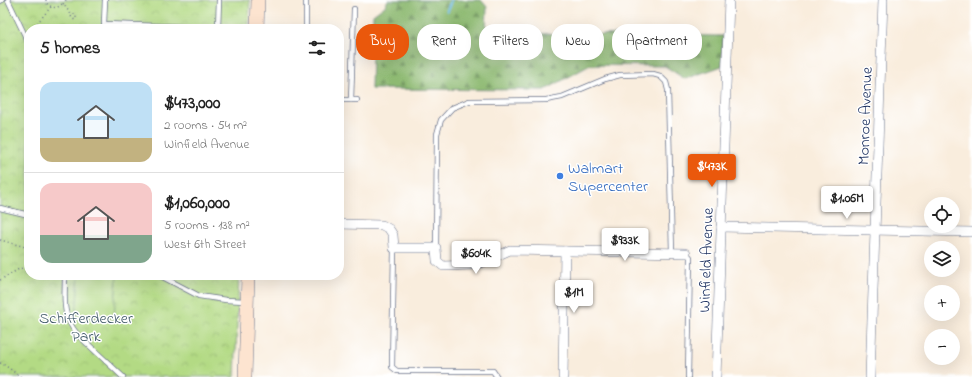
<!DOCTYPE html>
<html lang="en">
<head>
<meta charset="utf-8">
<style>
  :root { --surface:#fff; --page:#f6f6f6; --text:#222; --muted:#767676; --line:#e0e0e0; --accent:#ea580c }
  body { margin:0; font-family:"Indie Flower",sans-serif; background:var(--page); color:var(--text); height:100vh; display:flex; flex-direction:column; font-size:15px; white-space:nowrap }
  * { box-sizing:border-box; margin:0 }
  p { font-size:13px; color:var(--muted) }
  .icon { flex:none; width:22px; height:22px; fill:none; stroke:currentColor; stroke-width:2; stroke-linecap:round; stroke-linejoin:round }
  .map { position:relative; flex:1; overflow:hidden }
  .drawer { position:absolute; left:24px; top:24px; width:320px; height:256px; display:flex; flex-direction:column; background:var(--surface); border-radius:16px; box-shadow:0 4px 16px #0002 }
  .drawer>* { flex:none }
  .hud { position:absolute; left:356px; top:24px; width:380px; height:36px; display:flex; gap:8px }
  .fabs { position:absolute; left:924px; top:197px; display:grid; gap:8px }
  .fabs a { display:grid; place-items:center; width:36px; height:36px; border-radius:50%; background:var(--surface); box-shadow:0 4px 16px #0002; font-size:20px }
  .price { position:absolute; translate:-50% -34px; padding:0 9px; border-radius:4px; background:#fff; color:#222; font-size:13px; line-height:26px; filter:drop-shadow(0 1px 2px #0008) }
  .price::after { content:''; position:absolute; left:50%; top:24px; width:12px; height:9px; margin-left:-6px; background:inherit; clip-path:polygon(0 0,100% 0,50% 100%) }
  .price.active { background:var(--accent); color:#fff }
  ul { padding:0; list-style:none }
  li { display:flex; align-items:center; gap:12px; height:100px; padding:0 16px }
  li+li { border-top:1px solid var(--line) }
  li span { display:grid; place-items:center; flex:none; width:112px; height:80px; border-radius:12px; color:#555 }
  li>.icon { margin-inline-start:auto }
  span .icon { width:48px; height:48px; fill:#fffc; stroke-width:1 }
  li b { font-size:17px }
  h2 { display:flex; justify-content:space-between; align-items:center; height:48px; padding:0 16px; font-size:17px }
  .pill { padding:0 14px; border-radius:16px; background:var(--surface); box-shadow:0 4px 16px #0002; font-size:14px; line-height:36px }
  .pill.active { background:var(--accent); color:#fff }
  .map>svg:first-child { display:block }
</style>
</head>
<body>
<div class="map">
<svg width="972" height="377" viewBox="0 0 972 377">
  <defs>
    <pattern id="forest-firs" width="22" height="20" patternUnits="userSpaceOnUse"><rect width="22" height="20" fill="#8eba72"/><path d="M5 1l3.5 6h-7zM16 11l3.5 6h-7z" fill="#739861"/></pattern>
    <pattern id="park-crowns" width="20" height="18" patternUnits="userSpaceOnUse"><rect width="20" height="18" fill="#b3da84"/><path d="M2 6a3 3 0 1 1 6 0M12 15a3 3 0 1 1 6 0" fill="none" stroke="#99bb74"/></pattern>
  </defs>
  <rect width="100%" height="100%" fill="#fff"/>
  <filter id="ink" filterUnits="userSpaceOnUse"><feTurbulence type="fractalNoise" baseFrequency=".025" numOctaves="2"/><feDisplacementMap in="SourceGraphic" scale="8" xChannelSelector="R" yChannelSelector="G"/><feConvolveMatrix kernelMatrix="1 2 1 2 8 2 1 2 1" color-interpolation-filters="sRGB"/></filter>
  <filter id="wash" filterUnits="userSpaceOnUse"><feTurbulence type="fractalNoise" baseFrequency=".012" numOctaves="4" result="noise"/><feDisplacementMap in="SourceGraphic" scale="16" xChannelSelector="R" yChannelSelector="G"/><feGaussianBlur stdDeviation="0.9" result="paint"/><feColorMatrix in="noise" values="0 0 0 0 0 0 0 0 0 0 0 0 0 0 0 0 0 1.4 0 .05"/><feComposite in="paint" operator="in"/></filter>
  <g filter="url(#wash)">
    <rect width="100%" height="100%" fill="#f9eddd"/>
    <polygon fill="url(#forest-firs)" stroke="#547468" points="388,0 481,0 487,7 486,33 723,36 722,66 685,79 665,66 590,65 545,90 371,89 373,15 385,6"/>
    <polygon fill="url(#park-crowns)" stroke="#678471" points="0,0 250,0 249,29 29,29 29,275 239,275 235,377 0,377"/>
    <polygon fill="#b3da84" stroke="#678471" points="79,275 117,275 114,318 76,316"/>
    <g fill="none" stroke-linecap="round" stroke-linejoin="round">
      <polyline stroke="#6dbce7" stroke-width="2.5" points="447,11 451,0"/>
    </g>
  </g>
  <g filter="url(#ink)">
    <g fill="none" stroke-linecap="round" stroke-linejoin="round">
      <defs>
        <g id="service">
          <polyline points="8,0 29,44"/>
          <polyline points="105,0 104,24 218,28 219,0"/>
          <polyline points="0,1 2,0"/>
          <polyline points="306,29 306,0"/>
          <polyline points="339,100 357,100"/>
          <polyline points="351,100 354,9"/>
          <polyline points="0,208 29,215"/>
          <polyline points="394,248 392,367 397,371 493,371 497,377"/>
          <polyline points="436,248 437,134 441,120 452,108 469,101 546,100 562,97 605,79 620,75 653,74 660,76 666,82 668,90 672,253"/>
          <polyline points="686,253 690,257 688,377"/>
          <path d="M65,275C65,298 61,314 77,334L123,377"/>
          <polyline points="159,275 199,296 226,300 245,301"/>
        </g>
        <g id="minor">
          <polyline points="339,224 382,225 389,229 393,235 394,248 436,248 437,261 443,266 473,265 481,263 510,250 686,253"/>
          <polyline points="721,227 972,232"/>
          <polyline points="563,377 565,251"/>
          <polyline points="716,377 729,0"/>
          <polyline points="870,377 883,0"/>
        </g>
        <g id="secondary">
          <polyline points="257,29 258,0"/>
          <polyline points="245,377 248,275"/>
        </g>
      </defs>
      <use href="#service" stroke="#69728a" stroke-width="6"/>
      <use href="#minor" stroke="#69728a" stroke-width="10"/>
      <use href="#secondary" stroke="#69728a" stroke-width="14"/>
      <g stroke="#69728a" stroke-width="1.5" stroke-dasharray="1 3" stroke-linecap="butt">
        <path d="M46,0V3C51,7 56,10 62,4"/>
        <polyline points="66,0 63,4 70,13 70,15 73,19 75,20 76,18 76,16 73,13 70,13"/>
        <polyline points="32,29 51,7"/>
        <polyline points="0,240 29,248"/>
        <polyline points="0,280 19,269 29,266"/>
        <path d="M0,363C8,366 14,373 21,377"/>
      </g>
      <use href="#service" stroke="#fff" stroke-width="4.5"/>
      <use href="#minor" stroke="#fff" stroke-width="9"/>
      <use href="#secondary" stroke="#fde4d0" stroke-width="13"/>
    </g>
  </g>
  <circle fill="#3f7fe0" stroke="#fff" stroke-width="1.5" cx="560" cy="176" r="4"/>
  <g text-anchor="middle" stroke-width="3" stroke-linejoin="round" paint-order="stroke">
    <g font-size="16" fill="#1b2f5e" stroke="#fff">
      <text transform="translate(864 116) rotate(-88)" y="6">Monroe Avenue</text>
      <text transform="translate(705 260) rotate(-88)" y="6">Winfield Avenue</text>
    </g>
    <g font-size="16" fill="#366cbe" stroke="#fff" text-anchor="start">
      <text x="568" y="173">Walmart<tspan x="568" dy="18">Supercenter</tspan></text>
    </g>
    <g font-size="16" fill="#415a68" stroke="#fff">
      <text x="86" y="323">Schifferdecker<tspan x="86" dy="18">Park</tspan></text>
    </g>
  </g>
</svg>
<div class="fabs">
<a><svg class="icon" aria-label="locate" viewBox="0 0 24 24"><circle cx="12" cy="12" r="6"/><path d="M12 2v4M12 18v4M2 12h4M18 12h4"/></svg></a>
<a><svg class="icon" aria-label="layers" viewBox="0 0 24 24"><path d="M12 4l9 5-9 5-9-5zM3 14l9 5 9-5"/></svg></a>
<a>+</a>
<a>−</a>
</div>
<b class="price active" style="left:712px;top:188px">$473K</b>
<b class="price" style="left:847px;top:220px">$1.06M</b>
<b class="price" style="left:625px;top:262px">$933K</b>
<b class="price" style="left:476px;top:275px">$604K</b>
<b class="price" style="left:574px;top:314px">$1M</b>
<div class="hud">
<a class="pill active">Buy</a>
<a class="pill">Rent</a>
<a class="pill">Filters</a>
<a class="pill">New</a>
<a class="pill">Apartment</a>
</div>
<section class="drawer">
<h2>5 homes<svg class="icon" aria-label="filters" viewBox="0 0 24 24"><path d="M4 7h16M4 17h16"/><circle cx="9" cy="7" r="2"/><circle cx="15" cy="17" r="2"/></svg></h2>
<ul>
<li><span style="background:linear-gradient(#bfe0f5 70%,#c2b280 0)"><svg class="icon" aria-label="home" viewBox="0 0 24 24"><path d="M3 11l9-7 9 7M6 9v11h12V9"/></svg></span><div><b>$473,000</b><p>2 rooms · 54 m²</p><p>Winfield Avenue</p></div></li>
<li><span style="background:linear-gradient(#f6c9c9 65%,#7fa58c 0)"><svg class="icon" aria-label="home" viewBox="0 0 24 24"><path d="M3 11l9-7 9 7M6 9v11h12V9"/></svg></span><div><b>$1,060,000</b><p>5 rooms · 138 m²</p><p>West 6th Street</p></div></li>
</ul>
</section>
</div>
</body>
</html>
